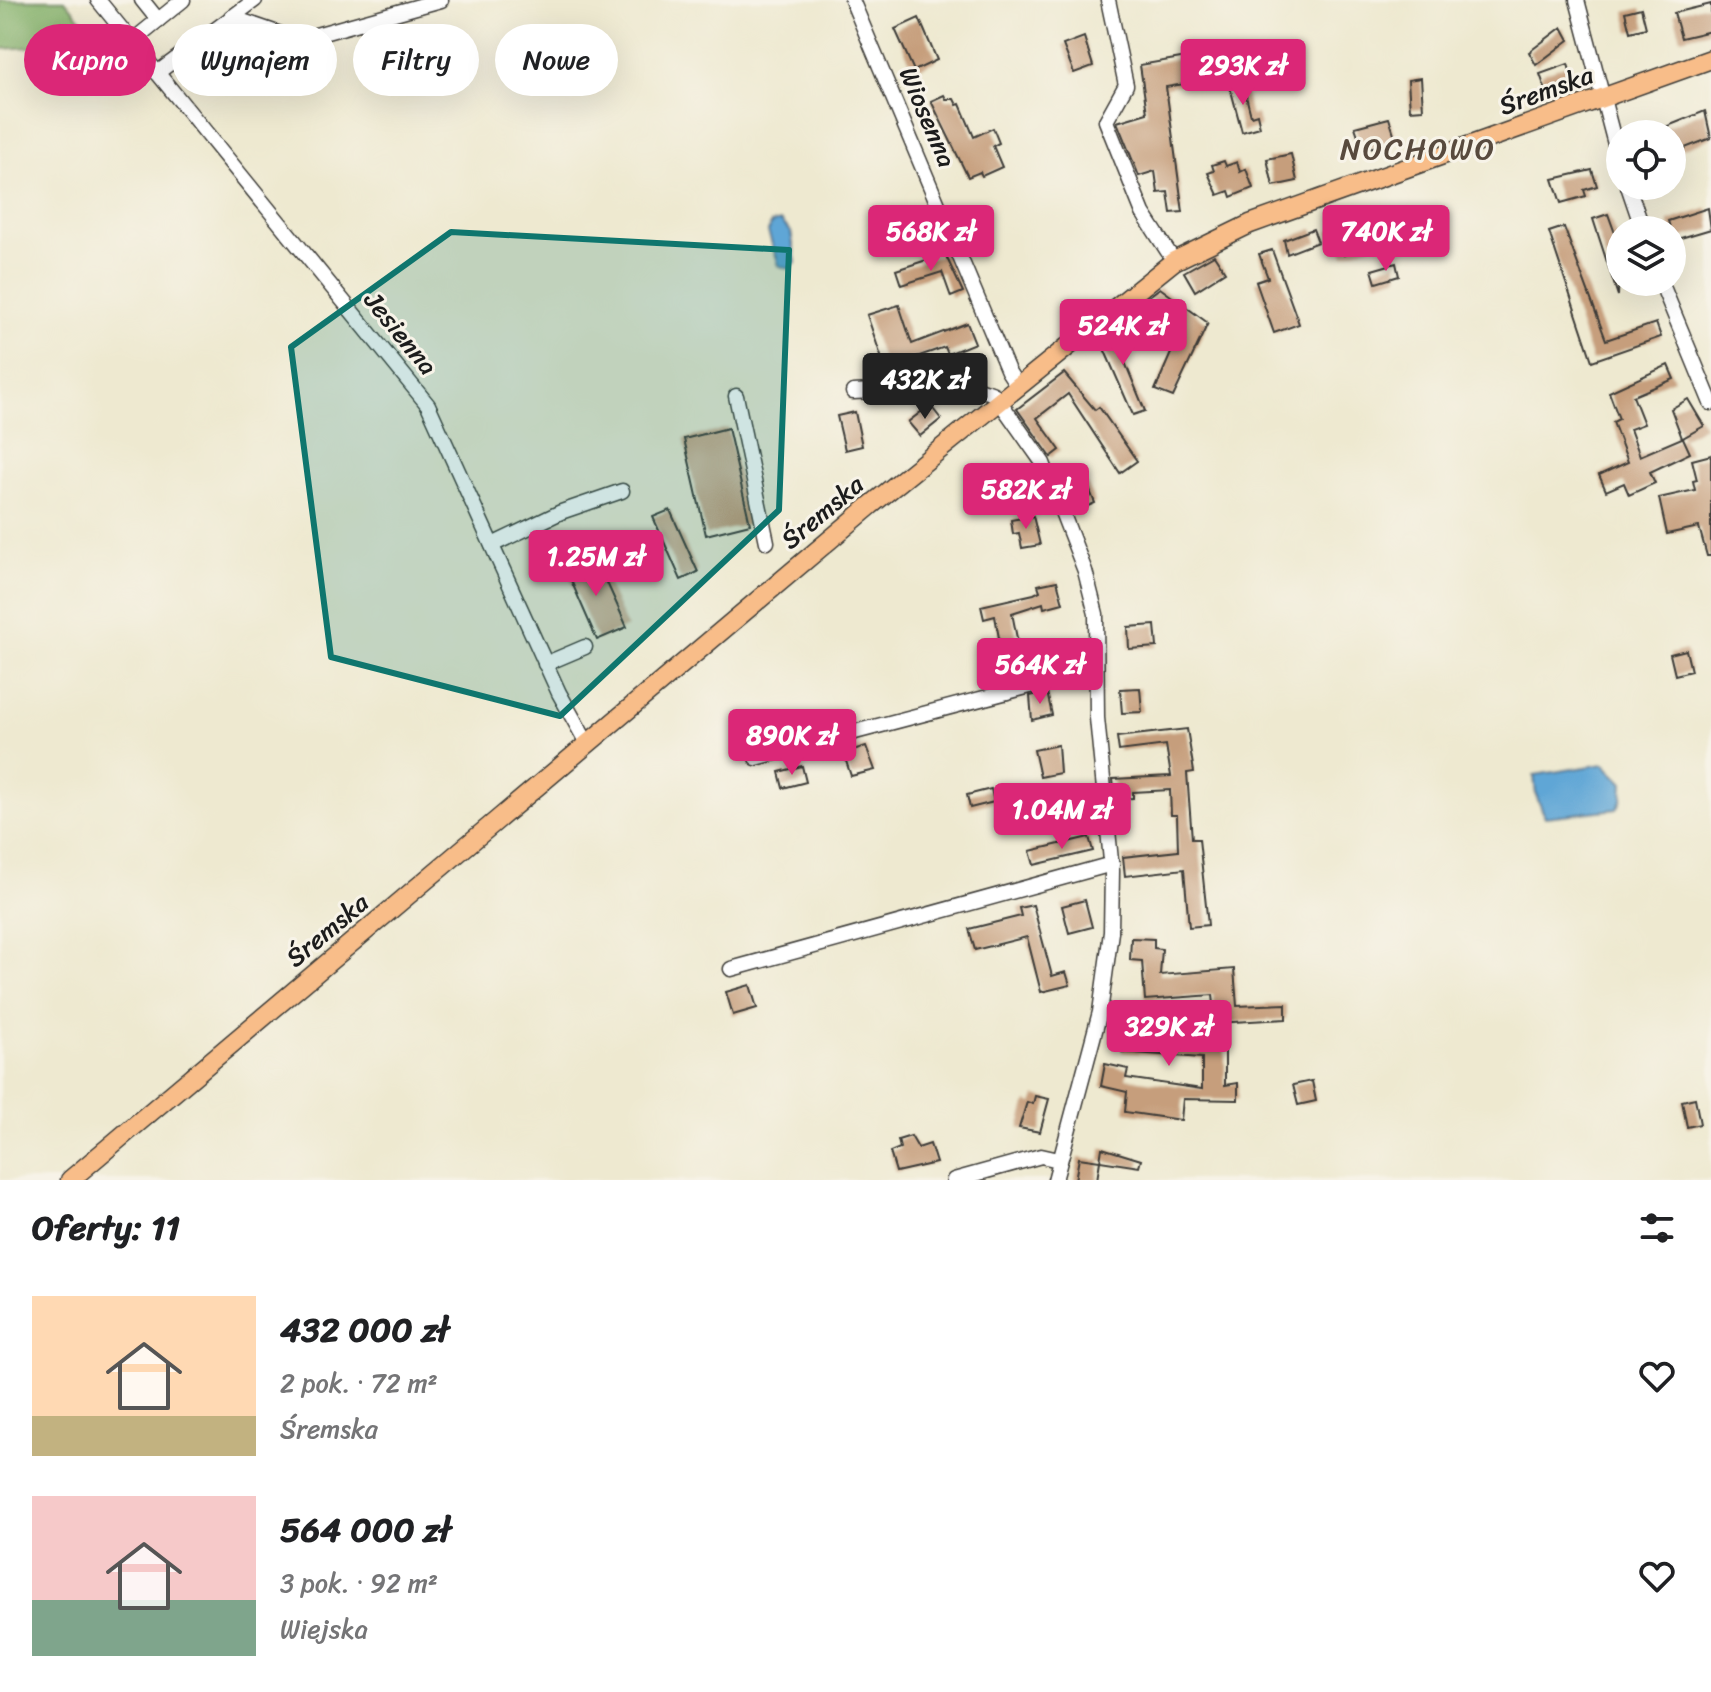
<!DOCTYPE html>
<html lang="pl">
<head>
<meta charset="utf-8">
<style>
  :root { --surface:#fff; --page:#f6f6f6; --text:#202124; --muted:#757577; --accent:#db2777 }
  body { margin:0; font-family:Sriracha,sans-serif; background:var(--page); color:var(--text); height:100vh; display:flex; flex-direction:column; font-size:30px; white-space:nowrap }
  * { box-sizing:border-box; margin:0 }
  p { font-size:26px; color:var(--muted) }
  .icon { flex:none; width:44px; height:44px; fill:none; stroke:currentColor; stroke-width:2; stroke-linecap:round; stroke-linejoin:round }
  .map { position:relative; height:1180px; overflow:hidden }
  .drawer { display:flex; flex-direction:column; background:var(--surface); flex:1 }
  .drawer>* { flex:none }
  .top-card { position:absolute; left:24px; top:24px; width:800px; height:72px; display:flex; gap:16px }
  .tools { position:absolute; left:1606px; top:120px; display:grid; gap:16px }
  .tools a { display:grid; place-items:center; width:80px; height:80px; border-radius:50%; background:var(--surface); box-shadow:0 8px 32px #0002; font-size:40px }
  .price { position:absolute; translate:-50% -68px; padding:0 18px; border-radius:8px; background:var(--accent); color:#fff; font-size:26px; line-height:52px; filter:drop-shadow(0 2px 4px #0008) }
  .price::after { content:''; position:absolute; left:50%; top:48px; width:24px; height:18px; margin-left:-12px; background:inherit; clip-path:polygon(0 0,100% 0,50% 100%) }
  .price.current { background:#222; color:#fff }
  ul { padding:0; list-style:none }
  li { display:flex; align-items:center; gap:24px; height:200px; padding:0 32px }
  li span { display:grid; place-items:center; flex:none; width:224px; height:160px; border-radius:0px; color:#555 }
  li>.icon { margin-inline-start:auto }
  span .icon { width:96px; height:96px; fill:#fffc; stroke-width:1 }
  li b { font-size:34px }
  h2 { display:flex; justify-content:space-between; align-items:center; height:96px; padding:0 32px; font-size:34px }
  .tag { padding:0 28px; border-radius:36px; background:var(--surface); box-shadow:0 8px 32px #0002; font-size:28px; line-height:72px }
  .tag.current { background:var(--accent); color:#fff }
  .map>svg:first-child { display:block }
</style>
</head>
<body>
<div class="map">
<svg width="1711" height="1180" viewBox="0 0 1711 1180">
  <rect width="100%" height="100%" fill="#f7f3e8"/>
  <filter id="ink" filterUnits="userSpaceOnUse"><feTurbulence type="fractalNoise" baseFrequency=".0125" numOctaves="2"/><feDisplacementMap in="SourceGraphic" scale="16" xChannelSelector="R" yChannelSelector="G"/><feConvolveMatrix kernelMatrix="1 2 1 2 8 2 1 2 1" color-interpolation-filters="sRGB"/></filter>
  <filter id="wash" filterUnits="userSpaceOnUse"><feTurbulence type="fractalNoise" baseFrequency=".006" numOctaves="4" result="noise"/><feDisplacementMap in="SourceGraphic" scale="32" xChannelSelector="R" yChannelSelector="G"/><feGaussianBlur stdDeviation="1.8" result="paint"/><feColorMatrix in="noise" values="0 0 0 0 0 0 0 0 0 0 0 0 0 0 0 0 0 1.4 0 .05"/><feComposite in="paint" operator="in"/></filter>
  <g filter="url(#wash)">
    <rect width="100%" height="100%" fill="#eee9d0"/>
    <polygon fill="#83b069" stroke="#506642" stroke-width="2" points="0,0 65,0 101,43 0,49"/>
    <g fill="#5fa6d6" stroke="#3e6179" stroke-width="2">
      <polygon points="781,221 791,232 796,263 790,269 779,266 768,232 771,223"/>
      <polygon points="1604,764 1623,783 1622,799 1617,809 1545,817 1536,795 1534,775"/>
    </g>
    <g id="blocks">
      <g fill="#c69e7c">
        <polygon points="1711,4 1711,31 1681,38 1674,13"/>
        <polygon points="1641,8 1646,28 1630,32 1625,12"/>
        <polygon points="919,18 937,60 914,71 895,29"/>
        <polygon points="1562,27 1569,40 1536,65 1529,52"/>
        <polygon points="1084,37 1093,66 1074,73 1063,45"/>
        <polygon points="1216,52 1220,78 1166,87 1183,212 1171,213 1168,192 1158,193 1155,171 1139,176 1117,122 1147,113 1140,65"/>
        <polygon points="1568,64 1573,81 1546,91 1540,74"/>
        <polygon points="1421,78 1423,109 1410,110 1408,80"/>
        <polygon points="1242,80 1251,116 1257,114 1260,127 1242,132 1229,83"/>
        <polygon points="944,95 946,99 954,99 957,105 960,104 974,137 993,128 999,143 993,146 1002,167 982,176 980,172 968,177 931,101"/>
        <polygon points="1705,111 1711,138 1672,153 1672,134 1648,134"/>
        <polygon points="1389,118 1396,140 1363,150 1355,127"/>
        <polygon points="1291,154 1297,181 1273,186 1267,159"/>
        <polygon points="1224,161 1226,166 1237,162 1240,172 1246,169 1253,188 1231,197 1229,191 1218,195 1208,173 1214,171 1212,165"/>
        <polygon points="1592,170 1597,186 1584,190 1586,196 1561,203 1553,179"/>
        <polygon points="1708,208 1711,229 1674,240 1668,221"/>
        <polygon points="1608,214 1620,247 1618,296 1593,219"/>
        <polygon points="1387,215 1394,238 1344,255 1342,250 1334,252 1328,231"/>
        <polygon points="1564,227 1606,340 1656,323 1661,337 1592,361 1549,232"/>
        <polygon points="1313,229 1318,242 1287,254 1284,240"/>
        <polygon points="1272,250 1299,324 1274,333 1256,282 1268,278 1259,254"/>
        <polygon points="945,254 963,292 951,297 942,272 901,285 896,270"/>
        <polygon points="1214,255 1225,272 1195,291 1184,272"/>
        <polygon points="1396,263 1399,276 1376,283 1372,270"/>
        <polygon points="1160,288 1208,323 1173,397 1155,390 1178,337 1145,312 1153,301 1148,297"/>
        <polygon points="899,305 912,344 967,323 975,343 948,354 945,347 885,368 867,315"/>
        <polygon points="1124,327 1137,344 1122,355 1145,411 1133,415 1102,344"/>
        <polygon points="1668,365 1674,379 1633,396 1644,424 1630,429 1640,456 1682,438 1671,409 1688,399 1704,426 1683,438 1690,453 1650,472 1655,483 1629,495 1624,483 1606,491 1599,475 1628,462 1613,422 1619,419 1609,392"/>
        <polygon points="1064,373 1095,410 1099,407 1137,461 1120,473 1068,394 1037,418 1060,450 1051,457 1017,409"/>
        <polygon points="930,405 941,419 920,436 908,422"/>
        <polygon points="855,412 862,446 845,450 837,416"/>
        <polygon points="728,428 750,524 706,535 684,439"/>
        <polygon points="1711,455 1711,556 1707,556 1699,527 1667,534 1659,498 1695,490 1693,481 1697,480 1692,460"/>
        <polygon points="1085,479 1095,503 1077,511 1067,487"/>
        <polygon points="670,510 698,572 681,580 653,517"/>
        <polygon points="1033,516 1040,545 1022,548 1019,533 1013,534 1011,520"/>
        <polygon points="595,556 627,627 597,640 566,569"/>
        <polygon points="1057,581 1063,603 1044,608 1043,603 1012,613 1022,664 1049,656 1053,670 1007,682 995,616 984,619 981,606 1034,594 1040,591 1038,585"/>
        <polygon points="1155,625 1157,647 1129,649 1128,627"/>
        <polygon points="1686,650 1691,671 1675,675 1670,654"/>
        <polygon points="1140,688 1142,712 1122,713 1120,689"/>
        <polygon points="1047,692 1052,715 1032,720 1030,696"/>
        <polygon points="1187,729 1194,772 1187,773 1192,839 1199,839 1208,925 1189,927 1184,869 1125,876 1123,857 1178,851 1177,815 1171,815 1170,790 1133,792 1133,798 1115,799 1113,779 1171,776 1166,745 1119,751 1117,737"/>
        <polygon points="1058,745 1060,773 1040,777 1034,750"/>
        <polygon points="866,746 875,770 851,776 845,758 854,756 853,750"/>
        <polygon points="802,766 806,782 783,788 779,772"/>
        <polygon points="991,789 994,802 970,808 967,795"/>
        <polygon points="1089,837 1093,851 1034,865 1030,851"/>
        <polygon points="1085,900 1092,927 1069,933 1062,906"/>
        <polygon points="1033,905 1052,976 1066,972 1070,985 1041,992 1027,937 975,950 969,929 1021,916 1019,908"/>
        <polygon points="1131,938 1154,939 1154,948 1162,949 1160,975 1234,969 1237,1006 1286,1004 1286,1019 1216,1023 1213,995 1145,1000 1142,961 1130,960"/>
        <polygon points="750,985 757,1008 733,1015 726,992"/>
        <polygon points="1114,1015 1138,1020 1137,1025 1225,1034 1225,1085 1238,1083 1238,1100 1183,1099 1181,1120 1125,1112 1127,1092 1101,1086 1105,1064 1128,1069 1126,1078 1202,1089 1202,1058 1122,1052 1124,1033 1111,1031"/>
        <polygon points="1312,1081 1316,1101 1298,1105 1293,1085"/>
        <polygon points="1035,1096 1049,1099 1040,1132 1019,1128 1027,1102 1033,1104"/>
        <polygon points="1695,1098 1700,1124 1687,1127 1682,1101"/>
        <polygon points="911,1136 918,1148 930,1144 936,1163 896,1172 890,1152 900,1148 898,1140"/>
        <polygon points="1102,1148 1141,1160 1139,1167 1100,1161"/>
        <polygon points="1079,1158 1100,1161 1097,1180 1075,1180"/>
      </g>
    </g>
  </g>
  <g filter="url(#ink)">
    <use href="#blocks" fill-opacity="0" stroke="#3c3b37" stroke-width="2"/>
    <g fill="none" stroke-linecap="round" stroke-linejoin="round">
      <defs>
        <g id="minor">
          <polyline points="98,0 428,405 559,693 588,745"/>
          <polyline points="142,0 158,20"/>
          <polyline points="852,0 1008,371 1017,385"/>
          <polyline points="1108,0 1126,85 1106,121 1143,213 1174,261"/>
          <polyline points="1577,0 1620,163"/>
          <polyline points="231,17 298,40 441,0"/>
          <polyline points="131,42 183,0"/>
          <polyline points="157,73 255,0"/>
          <polyline points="1628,186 1643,230"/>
          <polyline points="1661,282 1711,403"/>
          <path d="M853,392C887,391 968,379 995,395L1043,463L1085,571L1096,614L1097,718L1112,871L1111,932L1100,1012L1055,1180"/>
          <polyline points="736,396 767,542"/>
          <polyline points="492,545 561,512 622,491"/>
          <polyline points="545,664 585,647"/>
          <polyline points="756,758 1095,669"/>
          <polyline points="731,969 1112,864"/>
          <polyline points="954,1180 1041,1156 1059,1160"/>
        </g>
        <polyline id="major" points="70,1180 871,505 1174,261 1250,224 1711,59"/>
      </defs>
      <use href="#minor" stroke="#3c3b37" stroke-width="17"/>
      <use href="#major" stroke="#3c3b37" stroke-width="21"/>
      <use href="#minor" stroke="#fff" stroke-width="14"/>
      <use href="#major" stroke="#f8bd89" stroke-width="18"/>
    </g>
  </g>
  <path fill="#0f766e" fill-opacity="0.2" stroke="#0f766e" stroke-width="6" stroke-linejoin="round" d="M451,232L789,250L779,510L560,716L331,657L291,347Z"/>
  <g text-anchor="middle" stroke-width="6" stroke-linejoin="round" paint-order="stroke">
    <g font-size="26" fill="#1c1c1c" stroke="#f7f3e8">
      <text transform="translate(1546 90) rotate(-20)" y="9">Śremska</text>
      <text transform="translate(928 117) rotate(67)" y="9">Wiosenna</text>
      <text transform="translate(401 333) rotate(51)" y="9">Jesienna</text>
      <text transform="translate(822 512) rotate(-40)" y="9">Śremska</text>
      <text transform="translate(327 930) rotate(-40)" y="9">Śremska</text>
    </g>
    <g font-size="30" letter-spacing="2" fill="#584a3e" stroke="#f7f3e8">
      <text x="1418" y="159">NOCHOWO</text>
    </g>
  </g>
</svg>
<div class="tools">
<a><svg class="icon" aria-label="locate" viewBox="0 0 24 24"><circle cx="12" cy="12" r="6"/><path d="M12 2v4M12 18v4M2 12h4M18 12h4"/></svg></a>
<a><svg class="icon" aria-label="layers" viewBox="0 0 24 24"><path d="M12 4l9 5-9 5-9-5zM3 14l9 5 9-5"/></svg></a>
</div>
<b class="price" style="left:1243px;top:107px">293K zł</b>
<b class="price" style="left:931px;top:273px">568K zł</b>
<b class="price" style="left:1386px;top:273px">740K zł</b>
<b class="price" style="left:1123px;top:367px">524K zł</b>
<b class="price current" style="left:925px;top:421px">432K zł</b>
<b class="price" style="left:1026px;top:531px">582K zł</b>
<b class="price" style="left:596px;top:598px">1.25M zł</b>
<b class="price" style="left:1040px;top:706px">564K zł</b>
<b class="price" style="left:792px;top:777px">890K zł</b>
<b class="price" style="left:1062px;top:851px">1.04M zł</b>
<b class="price" style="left:1169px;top:1068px">329K zł</b>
<div class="top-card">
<a class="tag current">Kupno</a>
<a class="tag">Wynajem</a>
<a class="tag">Filtry</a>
<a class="tag">Nowe</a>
</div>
</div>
<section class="drawer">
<h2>Oferty: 11<svg class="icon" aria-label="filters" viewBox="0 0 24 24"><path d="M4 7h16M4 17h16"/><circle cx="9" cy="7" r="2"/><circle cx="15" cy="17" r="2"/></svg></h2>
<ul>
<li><span style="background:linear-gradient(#ffd9b3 75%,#c2b280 0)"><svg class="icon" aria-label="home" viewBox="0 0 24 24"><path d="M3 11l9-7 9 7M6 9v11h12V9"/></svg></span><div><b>432 000 zł</b><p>2 pok. · 72 m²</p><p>Śremska</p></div><svg class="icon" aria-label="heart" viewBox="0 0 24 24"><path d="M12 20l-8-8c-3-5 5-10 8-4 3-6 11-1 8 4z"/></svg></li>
<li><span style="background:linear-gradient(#f6c9c9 65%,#7fa58c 0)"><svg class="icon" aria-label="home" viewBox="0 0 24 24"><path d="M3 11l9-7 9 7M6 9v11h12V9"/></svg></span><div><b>564 000 zł</b><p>3 pok. · 92 m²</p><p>Wiejska</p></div><svg class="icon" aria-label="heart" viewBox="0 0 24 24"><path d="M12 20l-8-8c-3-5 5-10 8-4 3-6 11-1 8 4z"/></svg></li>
</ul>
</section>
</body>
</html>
